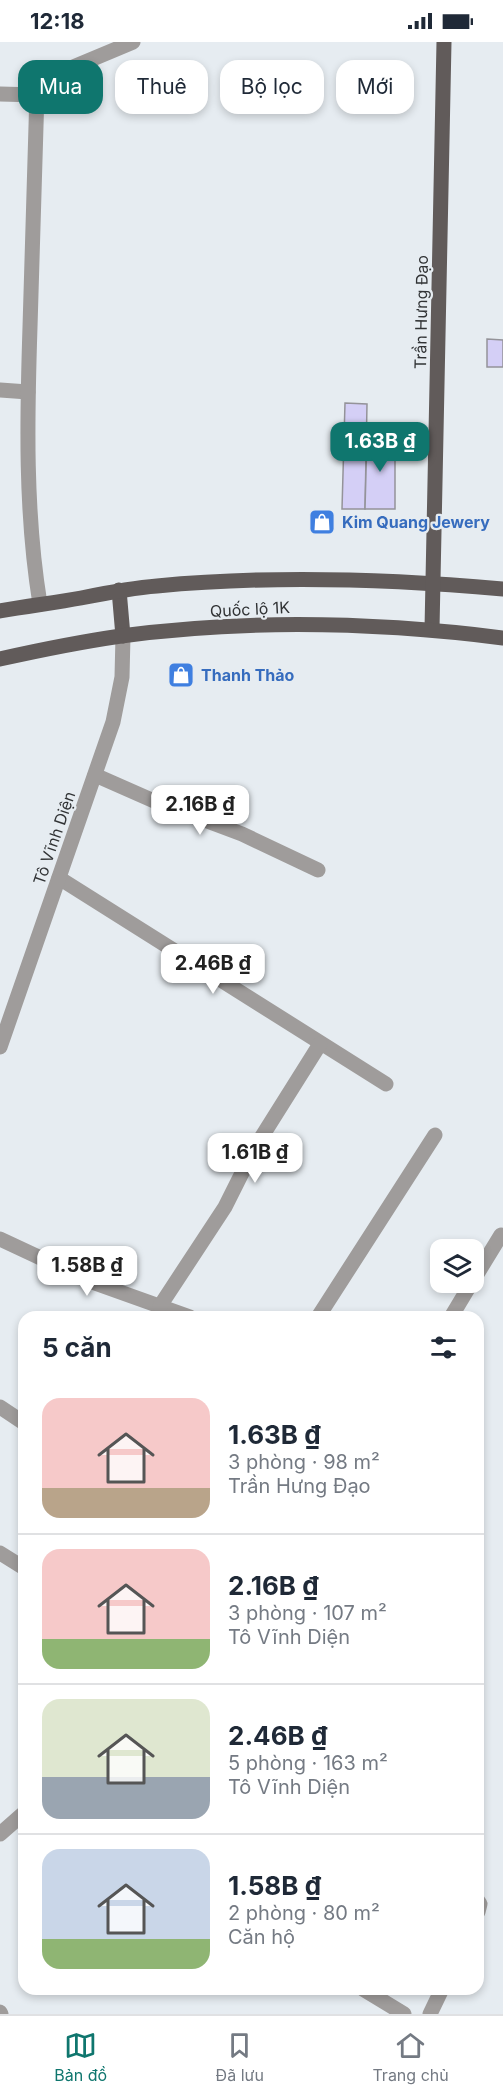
<!DOCTYPE html>
<html lang="vi">
<head>
<meta charset="utf-8">
<style>
  :root { --surface:#fff; --page:#f2f2f3; --text:#1f2937; --muted:#747a83; --line:#e0e1e3; --accent:#0f766e }
  body { margin:0; font-family:Inter,sans-serif; background:var(--page); color:var(--text); height:100vh; display:flex; flex-direction:column; font-size:22px; white-space:nowrap }
  * { box-sizing:border-box; margin:0 }
  p { font-size:20px; color:var(--muted) }
  .icon { flex:none; width:33px; height:33px; fill:none; stroke:currentColor; stroke-width:2; stroke-linecap:round; stroke-linejoin:round }
  .map { position:relative; flex:1; overflow:hidden }
  .drawer { position:absolute; left:18px; top:1269px; width:466px; height:684px; display:flex; flex-direction:column; background:var(--surface); border-radius:18px; box-shadow:0 3px 9px #0003 }
  .drawer>* { flex:none }
  .top-card { position:absolute; left:18px; top:18px; width:468px; height:54px; display:flex; gap:12px }
  .tools { position:absolute; left:430px; top:1197px; display:grid; gap:12px }
  .tools a { display:grid; place-items:center; width:54px; height:54px; border-radius:12px; background:var(--surface); box-shadow:0 3px 9px #0003; font-size:30px }
  .price { position:absolute; translate:-50% -51px; padding:0 14px; border-radius:12px; background:#fff; color:#222; font-size:20px; line-height:39px; filter:drop-shadow(0 2px 3px #0008) }
  .price::after { content:''; position:absolute; left:50%; top:36px; width:18px; height:14px; margin-left:-9px; background:inherit; clip-path:polygon(0 0,100% 0,50% 100%) }
  .price.active { background:var(--accent); color:#fff }
  ul { padding:0; list-style:none }
  li { display:flex; align-items:center; gap:18px; height:150px; padding:0 24px }
  li+li { border-top:2px solid var(--line) }
  li span { display:grid; place-items:center; flex:none; width:168px; height:120px; border-radius:18px; color:#555 }
  li>.icon { margin-inline-start:auto }
  span .icon { width:72px; height:72px; fill:#fffc; stroke-width:1 }
  li b { font-size:26px }
  h2 { display:flex; justify-content:space-between; align-items:center; height:72px; padding:0 24px; font-size:26px }
  .tag { padding:0 21px; border-radius:18px; background:var(--surface); box-shadow:0 3px 9px #0003; font-size:21px; line-height:54px }
  .tag.active { background:var(--accent); color:#fff }
  .status { display:flex; justify-content:space-between; align-items:center; height:42px; padding:0 30px; background:var(--surface); direction:ltr }
  .status svg { height:16px; fill:currentColor }
  .tab-bar { display:flex; justify-content:space-around; align-items:center; height:84px; border-top:2px solid var(--line); background:var(--surface); font-size:16px; color:var(--muted) }
  .tab-bar a { display:grid; justify-items:center; gap:3px }
  .tab-bar .active { color:var(--accent) }
  .map>svg:first-child { display:block }
</style>
</head>
<body>
<div class="status"><b>12:18</b><svg viewBox="0 0 49 12"><path d="M0 12V9h3v3zM5 12V6h3v6zM10 12V3h3v9zM15 12V0h3v12zM26 1h20v11H26zM47 4h2v5h-2z"/></svg></div>
<div class="map">
<svg width="503" height="1972" viewBox="0 0 503 1972">
  <rect width="100%" height="100%" fill="#e6ecf1"/>
  <g fill="#d4cff6" stroke="#949399" stroke-width="1.5">
    <polygon points="487,297 503,298 503,325 487,325"/>
    <polygon points="345,361 367,362 365,467 342,467"/>
    <polygon points="367,394 395,396 395,467 365,467"/>
  </g>
  <g fill="none" stroke-linecap="round" stroke-linejoin="round">
    <g stroke="#9f9c9b" stroke-width="15">
      <polyline points="0,52 37,53"/>
      <polyline points="0,348 28,350"/>
      <path d="M40,562C25,470 27,377 30,285C32,207 34,130 37,53L46,39L59,31L133,0"/>
      <polyline points="95,733 154,759 242,792 318,828"/>
      <polyline points="59,836 386,1042"/>
      <polyline points="0,1005 113,680 122,635 123,594"/>
      <polyline points="0,1197 92,1240 190,1275"/>
      <polyline points="474,1237 501,1193"/>
      <polyline points="160,1264 225,1165 254,1107 320,1002"/>
      <polyline points="318,1275 435,1093"/>
      <polyline points="451,1275 472,1240"/>
      <polyline points="0,1365 24,1381"/>
      <polyline points="0,1511 24,1526"/>
      <polyline points="0,1792 24,1771"/>
      <polyline points="478,1859 480,1862 478,1870"/>
      <polyline points="363,1947 404,1972"/>
      <polyline points="0,1970 1,1972"/>
      <polyline points="430,1972 442,1947"/>
    </g>
    <g stroke="#615b5a" stroke-width="15">
      <polyline points="119,548 123,594"/>
      <path d="M0,569C27,564 54,561 81,556C106,551 131,546 157,544C271,533 390,537 503,547"/>
      <polyline points="432,587 444,0"/>
      <path d="M0,617C40,608 80,600 121,594C248,577 376,580 503,596"/>
    </g>
  </g>
  <defs>
    <symbol id="shop-square" viewBox="-11 -11 22 22"><rect x="-9" y="-9" width="18" height="18" rx="4" fill="#3f7fe0" stroke="#e6ecf1"/><path d="M-5-2.5h2.3a2.7 3.5 0 0 1 5.4 0H5L5.5 6h-11ZM-1.5-2.5h3a1.5 2.3 0 0 0-3 0Z" fill="#fff"/></symbol>
  </defs>
  <g fill-rule="evenodd">
    <use href="#shop-square" x="307" y="465" width="30" height="30"/>
    <use href="#shop-square" x="166" y="618" width="30" height="30"/>
  </g>
  <g text-anchor="middle" stroke-width="4.5" stroke-linejoin="round" paint-order="stroke">
    <g font-size="16" fill="#313335" stroke="#e6ecf1">
      <text transform="translate(421 270) rotate(-89)" y="6">Trần Hưng Đạo</text>
      <text transform="translate(250 567) rotate(-3)" y="6">Quốc lộ 1K</text>
      <text transform="translate(54 796) rotate(-71)" y="6">Tô Vĩnh Diện</text>
    </g>
    <g font-size="16" font-weight="bold" fill="#366cbe" stroke="#e6ecf1" text-anchor="start">
      <text x="342" y="486">Kim Quang Jewery</text>
      <text x="201" y="639">Thanh Thảo</text>
    </g>
  </g>
</svg>
<div class="tools">
<a><svg class="icon" aria-label="layers" viewBox="0 0 24 24"><path d="M12 4l9 5-9 5-9-5zM3 14l9 5 9-5"/></svg></a>
</div>
<b class="price active" style="left:380px;top:431px">1.63B ₫</b>
<b class="price" style="left:200px;top:794px">2.16B ₫</b>
<b class="price" style="left:213px;top:953px">2.46B ₫</b>
<b class="price" style="left:255px;top:1142px">1.61B ₫</b>
<b class="price" style="left:87px;top:1255px">1.58B ₫</b>
<div class="top-card">
<a class="tag active">Mua</a>
<a class="tag">Thuê</a>
<a class="tag">Bộ lọc</a>
<a class="tag">Mới</a>
</div>
<section class="drawer">
<h2>5 căn<svg class="icon" aria-label="filters" viewBox="0 0 24 24"><path d="M4 7h16M4 17h16"/><circle cx="9" cy="7" r="2"/><circle cx="15" cy="17" r="2"/></svg></h2>
<ul>
<li><span style="background:linear-gradient(#f6c9c9 75%,#b9a48a 0)"><svg class="icon" aria-label="home" viewBox="0 0 24 24"><path d="M3 11l9-7 9 7M6 9v11h12V9"/></svg></span><div><b>1.63B ₫</b><p>3 phòng · 98 m²</p><p>Trần Hưng Đạo</p></div></li>
<li><span style="background:linear-gradient(#f6c9c9 75%,#8fb573 0)"><svg class="icon" aria-label="home" viewBox="0 0 24 24"><path d="M3 11l9-7 9 7M6 9v11h12V9"/></svg></span><div><b>2.16B ₫</b><p>3 phòng · 107 m²</p><p>Tô Vĩnh Diện</p></div></li>
<li><span style="background:linear-gradient(#dfe7d0 65%,#9aa5b1 0)"><svg class="icon" aria-label="home" viewBox="0 0 24 24"><path d="M3 11l9-7 9 7M6 9v11h12V9"/></svg></span><div><b>2.46B ₫</b><p>5 phòng · 163 m²</p><p>Tô Vĩnh Diện</p></div></li>
<li><span style="background:linear-gradient(#c9d6e8 75%,#8fb573 0)"><svg class="icon" aria-label="home" viewBox="0 0 24 24"><path d="M3 11l9-7 9 7M6 9v11h12V9"/></svg></span><div><b>1.58B ₫</b><p>2 phòng · 80 m²</p><p>Căn hộ</p></div></li>
</ul>
</section>
</div>
<nav class="tab-bar">
<a class="active"><svg class="icon" aria-label="map" viewBox="0 0 24 24"><path d="M3 6l6-2 6 2 6-2v14l-6 2-6-2-6 2zM9 4v14M15 6v14"/></svg>Bản đồ</a>
<a><svg class="icon" aria-label="saved" viewBox="0 0 24 24"><path d="M7 4h10v16l-5-4-5 4z"/></svg>Đã lưu</a>
<a><svg class="icon" aria-label="home" viewBox="0 0 24 24"><path d="M3 11l9-7 9 7M6 9v11h12V9"/></svg>Trang chủ</a>
</nav>
</body>
</html>
